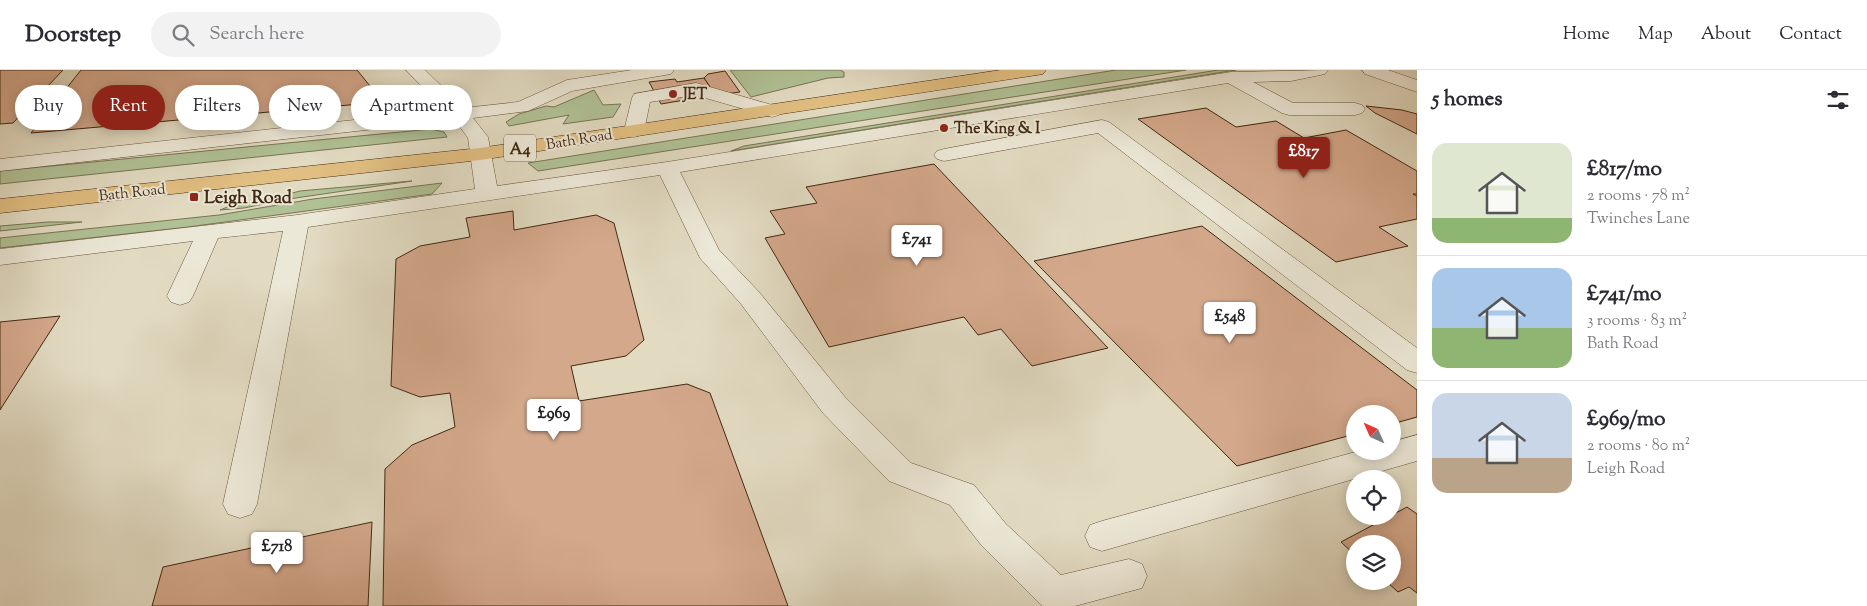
<!DOCTYPE html>
<html lang="en">
<head>
<meta charset="utf-8">
<style>
  :root { --surface:#fff; --page:#f2f2f3; --text:#2b2b33; --muted:#7c7c81; --line:#e1e1e2; --accent:#8f2418 }
  body { margin:0; font-family:"Sorts Mill Goudy",serif; background:var(--page); color:var(--text); height:100vh; display:flex; flex-direction:column; font-size:19px; white-space:nowrap }
  * { box-sizing:border-box; margin:0 }
  p { font-size:16px; color:var(--muted) }
  .icon { flex:none; width:28px; height:28px; fill:none; stroke:currentColor; stroke-width:2; stroke-linecap:round; stroke-linejoin:round }
  .map { position:relative; flex:1; overflow:hidden }
  .drawer { display:flex; flex-direction:column; background:var(--surface); width:450px }
  .drawer>* { flex:none }
  .top-card { position:absolute; left:15px; top:15px; width:475px; height:45px; display:flex; gap:10px }
  .needle { width:32px; rotate:315deg }
  .buttons { position:absolute; left:1346px; top:335px; display:grid; gap:10px }
  .buttons a { display:grid; place-items:center; width:55px; height:55px; border-radius:50%; background:var(--surface); box-shadow:0 2px 12px #0003; font-size:25px }
  .price { position:absolute; translate:-50% -42px; padding:0 11px; border-radius:5px; background:#fff; color:#222; font-size:16px; line-height:32px; filter:drop-shadow(0 1px 2px #0008) }
  .price::after { content:''; position:absolute; left:50%; top:30px; width:15px; height:11px; margin-left:-8px; background:inherit; clip-path:polygon(0 0,100% 0,50% 100%) }
  .price.selected { background:var(--accent); color:#fff }
  ul { padding:0; list-style:none }
  li { display:flex; align-items:center; gap:15px; height:125px; padding:0 15px }
  li+li { border-top:1px solid var(--line) }
  li span { display:grid; place-items:center; flex:none; width:140px; height:100px; border-radius:15px; color:#555 }
  li>.icon { margin-inline-start:auto }
  span .icon { width:60px; height:60px; fill:#fffc; stroke-width:1 }
  li b { font-size:21px }
  h2 { display:flex; justify-content:space-between; align-items:center; height:60px; padding:0 15px; font-size:21px }
  .pill { padding:0 18px; border-radius:22px; background:var(--surface); box-shadow:0 2px 12px #0003; font-size:18px; line-height:45px }
  .pill.selected { background:var(--accent); color:#fff }
  header { display:flex; align-items:center; gap:30px; box-sizing:border-box; height:70px; padding:0 25px; background:var(--surface); border-bottom:1px solid var(--line) }
  header strong { font-size:24px }
  nav { display:flex; gap:28px; margin-inline-start:auto; font-size:18px }
  .search { width:350px; height:45px; background:var(--page); display:flex; align-items:center; gap:12px; box-sizing:border-box; padding:0 18px; border-radius:28px; color:var(--muted); font-size:19px }
  main { display:flex; flex:1; min-height:0 }
  .map>svg:first-child { display:block }
</style>
</head>
<body>
<header>
<strong>Doorstep</strong>
<div class="search"><svg class="icon" aria-label="search" viewBox="0 0 24 24"><circle cx="10" cy="10" r="6"/><path d="M15 15l6 6"/></svg>Search here</div>
<nav><a>Home</a><a>Map</a><a>About</a><a>Contact</a></nav>
</header>
<main>
<div class="map">
<svg width="1417" height="536" viewBox="0 0 1417 536">
  <rect width="100%" height="100%" fill="#e2dbc2"/>
  <filter id="stains"><feTurbulence type="fractalNoise" baseFrequency=".004" numOctaves="4"/><feColorMatrix values="0 0 0 0 .2 0 0 0 0 .09 0 0 0 0 .02 0 0 0 .5 -.17"/></filter>
  <radialGradient id="worn" r=".72"><stop offset=".6" stop-color="#630" stop-opacity="0"/><stop offset="1" stop-color="#630" stop-opacity=".3"/></radialGradient>
  <g fill="#b0c195" stroke="#797453">
    <polygon points="730,0 840,0 844,2 844,7 828,8 751,27"/>
    <polygon points="1116,0 1186,0 538,101 528,93"/>
    <polygon points="1218,0 1236,0 731,81 744,76"/>
    <polygon points="594,20 603,35 621,34 613,47 563,54 569,45 509,56 506,52 519,44 546,36 554,37"/>
    <polygon points="431,59 444,62 447,67 0,114 0,101"/>
    <polygon points="412,111 289,129 244,138 220,140 230,136 262,131 300,121"/>
    <polygon points="442,113 432,124 188,157 0,178 0,168 219,145 313,129"/>
    <polygon points="48,152 82,152 0,161 0,156"/>
  </g>
  <g fill="#d4a88b" stroke="#422811">
    <polygon points="0,0 63,0 13,53 0,54"/>
    <polygon points="81,0 357,0 383,32 31,63"/>
    <polygon points="725,1 740,22 725,24 714,23 704,8 708,4"/>
    <polygon points="704,8 714,23 689,26 691,29 661,34 649,12 675,9 677,12"/>
    <polygon points="1366,36 1402,40 1417,44 1417,64 1375,43"/>
    <polygon points="1206,38 1236,57 1276,51 1304,68 1346,60 1417,101 1417,124 1413,124 1417,126 1417,149 1379,157 1408,176 1336,192 1138,49"/>
    <polygon points="934,94 1108,278 1032,296 1001,259 978,265 964,247 829,277 765,168 785,164 770,141 817,133 806,117"/>
    <polygon points="513,141 514,160 596,145 614,153 644,270 626,286 571,296 579,331 687,314 710,323 788,536 383,536 385,399 412,375 455,357 450,323 420,327 391,316 396,189 420,176 470,167 466,148"/>
    <polygon points="1202,156 1417,320 1417,347 1392,354 1392,344 1355,344 1355,364 1237,396 1034,191"/>
    <polygon points="60,246 0,340 0,252"/>
    <polygon points="1407,437 1417,444 1417,523 1409,517 1398,522 1386,511 1392,511 1392,474 1355,474 1355,485 1341,472"/>
    <polygon points="372,452 368,536 152,536 163,497"/>
  </g>
  <g fill="none" stroke-linecap="round" stroke-linejoin="round">
    <defs>
      <g id="minor">
        <polygon points="406,0 425,0 464,38 518,32 567,10 632,0 674,0 671,4 665,5 572,21 528,41 473,48 488,67 497,116 667,92 1231,2 1328,0 1325,4 1291,11 1253,12 1293,33 1355,33 1362,35 1365,39 1362,43 1355,45 1289,45 1282,43 1228,13 680,102 719,180 759,222 845,327 911,393 974,415 1006,454 1061,505 1129,489 1142,494 1147,506 1142,518 1075,536 1042,536 982,476 950,435 889,411 823,343 741,234 700,188 660,105 308,157 257,434 252,444 240,448 228,444 223,434 283,161 218,168 193,226 189,232 180,235 171,232 167,226 193,171 0,195 0,179 297,145 475,119 468,68 455,50 0,101 0,89 445,40"/>
        <polygon points="1362,0 1388,0 1417,10 1417,22 1365,4"/>
        <polygon points="696,13 779,37 782,41 779,45 772,47 695,25 650,32 644,61 641,65 634,67 627,65 624,61 632,28 634,24"/>
        <polygon points="1102,50 1109,52 1417,278 1417,303 1407,300 1098,63 944,91 937,89 934,85 937,81 944,79"/>
        <polygon points="1417,365 1417,391 1102,481 1090,477 1085,466 1090,455 1102,451 1359,381 1392,381 1392,372"/>
      </g>
      <polygon id="major" points="1001,0 1046,0 1043,4 1037,5 480,90 0,143 0,129 480,78"/>
    </defs>
    <use href="#minor" stroke="#6a553d" stroke-width="1"/>
    <use href="#major" stroke="#422811" stroke-width="1"/>
    <use href="#minor" fill="#ece8d7" fill-rule="evenodd"/>
    <use href="#major" fill="#e1be81" fill-rule="evenodd"/>
  </g>
  <g fill="#8f2418" stroke="#ece8d7" stroke-width="2">
    <circle cx="673" cy="24" r="5"/>
    <circle cx="944" cy="58" r="5"/>
    <rect x="189" y="122" width="10" height="10" rx="2.5"/>
  </g>
  <g text-anchor="middle" stroke-width="4" stroke-linejoin="round" paint-order="stroke">
    <g font-size="15" font-weight="bold" fill="#422811" stroke="#ece8d7" text-anchor="start">
      <text x="683" y="29">JET</text>
      <text x="954" y="63">The King &amp; I</text>
    </g>
    <g font-size="15" fill="#422811" stroke="#ece8d7">
      <text transform="translate(579 69) rotate(-9)" y="5">Bath Road</text>
      <text transform="translate(132 122) rotate(-6)" y="5">Bath Road</text>
    </g>
    <rect fill="#ece8d7" stroke="#75624c" stroke-width="1" x="504" y="64.5" width="32" height="27" rx="4"/>
    <g font-size="16" font-weight="bold" fill="#422811">
      <text x="520" y="84">A4</text>
    </g>
    <g font-size="18" font-weight="bold" fill="#422811" stroke="#ece8d7" text-anchor="start">
      <text x="204" y="133">Leigh Road</text>
    </g>
  </g>
  <rect width="100%" height="100%" filter="url(#stains)"/>
  <rect width="100%" height="100%" fill="url(#worn)"/>
</svg>
<div class="buttons">
<a><svg class="needle" viewBox="-14 -14 28 28"><path d="M0-13l5 13h-10z" fill="#e53935"/><path d="M0 13l5-13h-10z" fill="#7c7c81"/></svg></a>
<a><svg class="icon" aria-label="locate" viewBox="0 0 24 24"><circle cx="12" cy="12" r="6"/><path d="M12 2v4M12 18v4M2 12h4M18 12h4"/></svg></a>
<a><svg class="icon" aria-label="layers" viewBox="0 0 24 24"><path d="M12 4l9 5-9 5-9-5zM3 14l9 5 9-5"/></svg></a>
</div>
<b class="price selected" style="left:1304px;top:109px">£817</b>
<b class="price" style="left:917px;top:197px">£741</b>
<b class="price" style="left:1230px;top:274px">£548</b>
<b class="price" style="left:554px;top:371px">£969</b>
<b class="price" style="left:277px;top:504px">£718</b>
<div class="top-card">
<a class="pill">Buy</a>
<a class="pill selected">Rent</a>
<a class="pill">Filters</a>
<a class="pill">New</a>
<a class="pill">Apartment</a>
</div>
</div>
<section class="drawer">
<h2>5 homes<svg class="icon" aria-label="filters" viewBox="0 0 24 24"><path d="M4 7h16M4 17h16"/><circle cx="9" cy="7" r="2"/><circle cx="15" cy="17" r="2"/></svg></h2>
<ul>
<li><span style="background:linear-gradient(#dfe7d0 75%,#8fb573 0)"><svg class="icon" aria-label="home" viewBox="0 0 24 24"><path d="M3 11l9-7 9 7M6 9v11h12V9"/></svg></span><div><b>£817/mo</b><p>2 rooms · 78 m²</p><p>Twinches Lane</p></div></li>
<li><span style="background:linear-gradient(#a9c7e8 60%,#8fb573 0)"><svg class="icon" aria-label="home" viewBox="0 0 24 24"><path d="M3 11l9-7 9 7M6 9v11h12V9"/></svg></span><div><b>£741/mo</b><p>3 rooms · 83 m²</p><p>Bath Road</p></div></li>
<li><span style="background:linear-gradient(#c9d6e8 65%,#b9a48a 0)"><svg class="icon" aria-label="home" viewBox="0 0 24 24"><path d="M3 11l9-7 9 7M6 9v11h12V9"/></svg></span><div><b>£969/mo</b><p>2 rooms · 80 m²</p><p>Leigh Road</p></div></li>
</ul>
</section>
</main>
</body>
</html>
